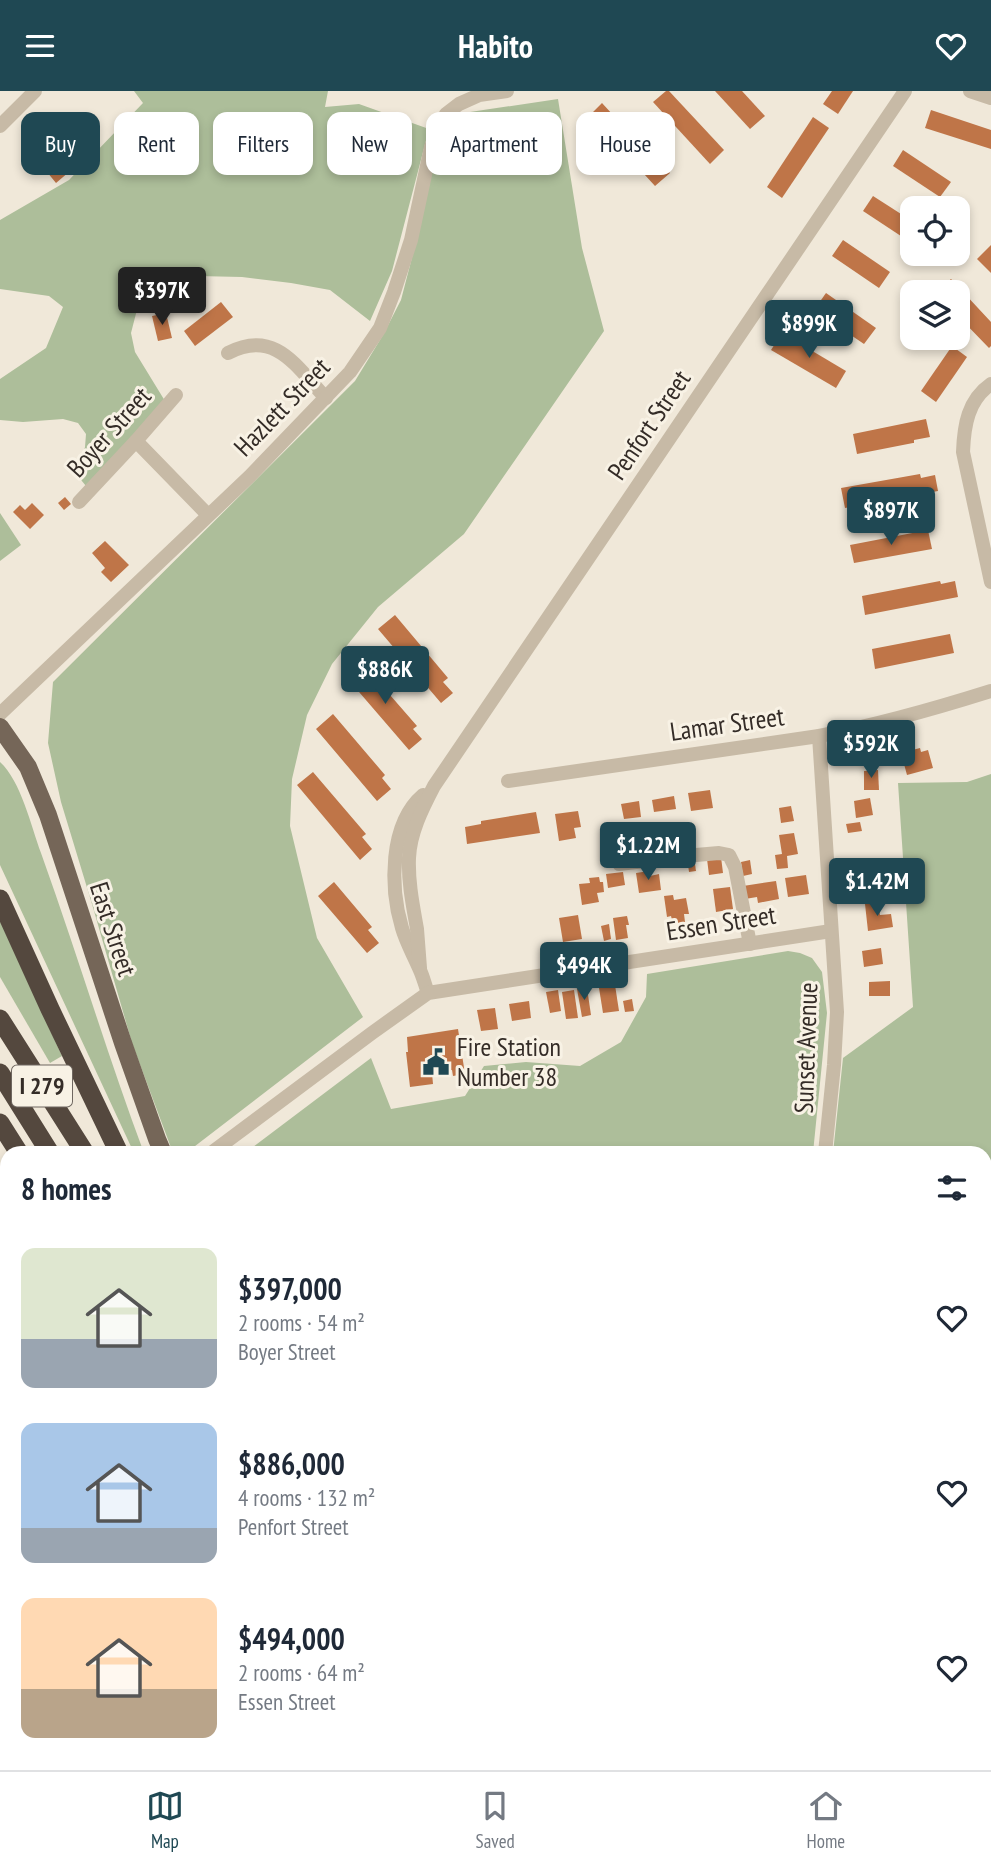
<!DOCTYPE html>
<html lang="en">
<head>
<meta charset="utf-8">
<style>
  :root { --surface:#fff; --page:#f2f2f3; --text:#1f2937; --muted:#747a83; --line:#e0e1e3; --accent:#1f4853 }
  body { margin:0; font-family:"PT Sans Narrow",sans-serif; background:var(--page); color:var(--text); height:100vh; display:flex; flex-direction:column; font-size:26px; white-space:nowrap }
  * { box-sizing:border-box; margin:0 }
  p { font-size:23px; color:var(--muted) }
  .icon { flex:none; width:38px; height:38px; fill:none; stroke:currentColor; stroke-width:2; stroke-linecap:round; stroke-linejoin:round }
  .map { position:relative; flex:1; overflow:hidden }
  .sheet { position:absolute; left:0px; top:1055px; width:992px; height:625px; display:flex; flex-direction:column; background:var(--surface); border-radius:21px 21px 0 0; box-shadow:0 4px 10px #0003 }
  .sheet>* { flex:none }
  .top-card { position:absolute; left:21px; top:21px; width:950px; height:63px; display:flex; gap:14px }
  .fabs { position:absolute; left:900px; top:105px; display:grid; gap:14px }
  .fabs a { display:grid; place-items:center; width:70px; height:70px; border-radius:14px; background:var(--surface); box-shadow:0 4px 10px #0003; font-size:35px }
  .price { position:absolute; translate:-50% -60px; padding:0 16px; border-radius:7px; background:var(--accent); color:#fff; font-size:23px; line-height:46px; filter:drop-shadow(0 2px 4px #0008) }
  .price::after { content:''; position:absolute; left:50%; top:42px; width:21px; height:16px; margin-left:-10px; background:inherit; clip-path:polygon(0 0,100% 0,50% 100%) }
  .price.selected { background:#222; color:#fff }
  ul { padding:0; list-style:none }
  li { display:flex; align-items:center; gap:21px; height:175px; padding:0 21px }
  li span { display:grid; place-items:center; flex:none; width:196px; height:140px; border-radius:14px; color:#555 }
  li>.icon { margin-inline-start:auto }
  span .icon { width:84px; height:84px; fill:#fffc; stroke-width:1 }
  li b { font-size:30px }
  h2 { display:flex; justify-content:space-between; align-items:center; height:84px; padding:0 21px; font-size:30px }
  .pill { padding:0 24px; border-radius:14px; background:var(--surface); box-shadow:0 4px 10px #0003; font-size:24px; line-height:63px }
  .pill.selected { background:var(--accent); color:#fff }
  header { display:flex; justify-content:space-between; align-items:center; height:91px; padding:0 21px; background:var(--accent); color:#fff; font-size:32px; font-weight:800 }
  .dock { display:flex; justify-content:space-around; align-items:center; height:98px; border-top:2px solid var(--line); background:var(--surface); font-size:19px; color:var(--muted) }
  .dock a { display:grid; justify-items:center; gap:4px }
  .dock .selected { color:var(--accent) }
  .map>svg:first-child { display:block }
</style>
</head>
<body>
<header><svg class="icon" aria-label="menu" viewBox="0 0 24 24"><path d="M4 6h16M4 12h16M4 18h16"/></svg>Habito<svg class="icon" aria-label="heart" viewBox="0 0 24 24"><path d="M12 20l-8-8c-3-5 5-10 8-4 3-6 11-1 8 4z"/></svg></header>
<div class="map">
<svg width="991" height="1679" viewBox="0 0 991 1679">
  <rect width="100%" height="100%" fill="#f0e8d9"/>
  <g fill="#adbe9a">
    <polygon points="134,0 328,0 325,16 359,13 429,38 392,180 370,230 330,199 291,192 242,186 197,185 149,199 140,207 131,242 135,261 165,310 86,395 77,384 85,356 86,343 78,332 63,328 23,331 0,329 0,288 46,257 63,216 49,205 0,198 0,129 69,89 143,12"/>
    <polygon points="558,8 582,157 604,240 464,443 378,516 332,573 307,624 292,688 290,735 317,847 363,926 186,1062 173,1062 132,952 92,813 61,711 48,652 53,591 355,290 383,244 401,209 415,155 434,66 450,34 470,21"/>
    <polygon points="0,422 21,454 0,470"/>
    <path d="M0,671C21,690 31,735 41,762C77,862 107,963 144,1062H134L0,774Z"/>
    <polygon points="991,683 991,1486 985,1478 985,1062 833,1062 843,967 913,916 898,692 967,691"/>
    <polygon points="0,830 62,965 50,972 0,886"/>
    <polygon points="788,860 800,862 812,867 822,881 827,922 813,1062 245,1062 371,967 391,1018 465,1005 484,975 526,971 580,975 621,951 646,906 647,883"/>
    <polygon points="0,1190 7,1194 7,1504 0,1471"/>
    <polygon points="7,1526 7,1663 0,1649 0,1533"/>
    <polygon points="12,1673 387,1673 391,1679 14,1679"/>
    <polygon points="542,1673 674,1673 677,1679 546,1679"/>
    <polygon points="712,1673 894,1673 895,1679 715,1679"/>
  </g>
  <g fill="#bf7548">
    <polygon points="666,0 669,0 724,59 710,73 653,11"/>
    <polygon points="715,0 742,0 765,25 750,38"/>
    <polygon points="832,0 853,0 838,23 823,13"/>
    <polygon points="602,12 613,24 615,22 670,82 655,95 590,24"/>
    <polygon points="931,19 991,39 991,58 925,37"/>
    <polygon points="813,26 829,37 782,107 767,96"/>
    <polygon points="53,58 57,62 62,58 76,75 56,92 38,70"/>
    <polygon points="903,59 951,91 940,106 893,75"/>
    <polygon points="873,105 912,130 912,149 910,151 863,120"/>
    <polygon points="843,149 890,181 879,197 832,165"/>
    <polygon points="991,154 991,182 977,168"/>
    <polygon points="951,188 991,231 991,255 989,257 957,224 957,201 937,201"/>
    <polygon points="826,202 876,237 864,253 814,219"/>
    <polygon points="221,211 233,226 195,255 184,240"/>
    <polygon points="166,222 172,247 158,250 152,225"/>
    <polygon points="782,242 846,280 836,297 771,259"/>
    <polygon points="952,255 967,266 936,311 921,300"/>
    <polygon points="926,328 930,346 914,349 914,352 913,352 857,363 853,343"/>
    <polygon points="920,383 921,387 935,384 938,400 845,417 841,397"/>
    <polygon points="65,406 71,413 64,419 58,412"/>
    <polygon points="32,412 44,424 30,438 13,421 20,414 25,419"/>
    <polygon points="928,439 932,458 854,472 850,454"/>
    <polygon points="105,450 129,474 111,491 101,481 105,477 92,462"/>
    <polygon points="940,490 941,493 955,490 958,506 865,524 862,505"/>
    <polygon points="395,524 448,587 443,591 453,602 441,612 378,538"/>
    <polygon points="950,543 954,562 875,578 872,558"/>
    <polygon points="363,573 417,635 413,638 422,648 409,659 347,587"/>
    <polygon points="333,623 385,684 382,687 391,698 377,710 316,638"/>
    <polygon points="920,657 921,661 928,659 933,677 907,684 901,662"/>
    <polygon points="878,679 879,699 864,699 864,680"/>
    <polygon points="313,681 366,743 362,746 372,758 360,769 297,694"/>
    <polygon points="710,699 713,717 691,720 688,702"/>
    <polygon points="674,705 676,718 654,721 652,709"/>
    <polygon points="870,707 873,724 856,727 854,710"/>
    <polygon points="639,710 641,726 624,728 621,713"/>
    <polygon points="791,715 794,730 781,732 779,717"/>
    <polygon points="578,720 581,736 574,737 576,747 559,750 555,723"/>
    <polygon points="536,721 540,742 467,753 465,736 481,733 481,730"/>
    <polygon points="860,731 862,740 848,742 846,733"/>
    <polygon points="794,742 798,763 787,765 788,777 777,778 775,764 782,763 779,744"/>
    <polygon points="721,766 723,782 709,784 707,768"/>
    <polygon points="750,769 752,783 743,785 741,771"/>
    <polygon points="695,773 696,780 689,781 688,774"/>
    <polygon points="649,780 650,785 659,783 661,799 639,802 636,782"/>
    <polygon points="623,781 625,794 608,797 606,783"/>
    <polygon points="806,784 809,803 788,806 785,787"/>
    <polygon points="599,786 600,791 603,791 604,801 597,802 599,811 582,814 579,793 590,792 589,787"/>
    <polygon points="776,790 779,808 758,812 757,806 745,808 743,795"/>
    <polygon points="334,791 372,836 368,839 379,852 367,862 318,805"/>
    <polygon points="730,796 733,818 716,821 713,798"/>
    <polygon points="673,804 674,809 686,807 689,823 684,823 685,831 673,833 671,825 667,826 664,805"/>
    <polygon points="878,812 880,824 891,823 893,836 868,840 865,813"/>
    <polygon points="578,824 582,848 563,851 559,827"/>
    <polygon points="627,825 629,834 626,834 628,847 616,849 613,827"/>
    <polygon points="609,833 611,848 604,850 601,835"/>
    <polygon points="881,857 883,873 864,876 862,860"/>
    <polygon points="890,890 890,905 869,905 869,891"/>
    <polygon points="615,894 619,920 603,922 599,897"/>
    <polygon points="587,897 591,924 582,926 577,898"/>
    <polygon points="558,899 561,920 550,922 546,901"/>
    <polygon points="574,899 578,927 566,928 562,901"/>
    <polygon points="632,908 634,920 625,921 623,910"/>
    <polygon points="529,910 531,927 512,930 509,913"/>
    <polygon points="495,917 498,938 481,940 477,919"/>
    <polygon points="458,938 465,983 453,985 452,979 432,982 433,993 410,996 406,961 408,961 407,946"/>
    <polygon points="990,1514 991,1522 985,1526 985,1518"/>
  </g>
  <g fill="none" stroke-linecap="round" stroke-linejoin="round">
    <g stroke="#c7baa6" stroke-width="14">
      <polyline points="970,0 991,7"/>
      <polyline points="0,35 35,0"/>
      <path d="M228,262C276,237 297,277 326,307"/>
      <path d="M991,293C968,309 964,334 963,361L991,491"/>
      <polyline points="136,350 208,424"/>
      <polyline points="79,411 136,350 176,304"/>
      <polyline points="0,623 250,385 350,281 380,237 394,201 411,149 431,56 446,23 459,13 479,4 507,0"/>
      <polyline points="819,645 837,921 834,974 825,1062"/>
      <path d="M508,690L819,645C878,634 934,618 991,600"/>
      <path d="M423,704C389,733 390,797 402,837C406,851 413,863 419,877C423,885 425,894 428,902"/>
      <polyline points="619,773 696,764 719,762 729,764 735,776 750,853"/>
      <path d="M420,877C419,864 418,851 417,838C413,815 408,791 409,767C410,742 422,718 434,695L905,0"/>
      <polyline points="211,1062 372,942 428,902 831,840"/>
      <polyline points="0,1218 7,1213"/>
      <polyline points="985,1489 991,1496"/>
      <polyline points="0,1511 7,1520"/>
      <polyline points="80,1673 83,1679"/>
      <polyline points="900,1673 901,1679"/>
    </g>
    <g stroke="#756658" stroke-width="18">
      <polyline points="0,636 28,676 48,724 123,952 157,1048 163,1062"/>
      <polyline points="692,1673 695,1679"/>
    </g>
    <g stroke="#54483e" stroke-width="19">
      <polyline points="0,808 50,918 119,1062"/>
      <polyline points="0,928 85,1062"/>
      <polyline points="0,982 50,1062"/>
      <polyline points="0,1032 19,1062"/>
      <polyline points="446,1673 450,1679"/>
      <polyline points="476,1673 481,1679"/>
      <polyline points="511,1673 515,1679"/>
    </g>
  </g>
  <defs>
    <symbol id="civic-bare" viewBox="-9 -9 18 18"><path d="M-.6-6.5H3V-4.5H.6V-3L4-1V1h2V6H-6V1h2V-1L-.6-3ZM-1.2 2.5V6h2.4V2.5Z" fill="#1f4853" stroke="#f8f2e5" stroke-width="2.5" paint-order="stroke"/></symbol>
  </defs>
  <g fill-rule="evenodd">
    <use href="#civic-bare" x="417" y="952" width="38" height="38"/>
  </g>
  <g text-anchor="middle" stroke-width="6" stroke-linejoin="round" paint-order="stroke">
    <rect fill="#f8f2e5" stroke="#6f6760" stroke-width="2" x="12" y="974.5" width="60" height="41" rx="5"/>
    <g font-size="24" font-weight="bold" fill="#342c27">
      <text x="42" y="1003">I 279</text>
    </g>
    <g font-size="26" fill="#342c27" stroke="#f8f2e5">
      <text transform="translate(282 316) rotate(-46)" y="9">Hazlett Street</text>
      <text transform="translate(649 334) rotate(-56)" y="9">Penfort Street</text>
      <text transform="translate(109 341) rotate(-48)" y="9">Boyer Street</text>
      <text transform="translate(727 633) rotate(-8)" y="9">Lamar Street</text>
      <text transform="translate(721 832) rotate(-9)" y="9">Essen Street</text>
      <text transform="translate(113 838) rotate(72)" y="9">East Street</text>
      <text transform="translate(806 957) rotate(-88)" y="9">Sunset Avenue</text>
    </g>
    <g font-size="26" fill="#342c27" stroke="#f8f2e5" text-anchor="start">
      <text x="457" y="965">Fire Station<tspan x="457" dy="30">Number 38</tspan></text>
    </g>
  </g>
</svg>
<div class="fabs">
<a><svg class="icon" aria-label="locate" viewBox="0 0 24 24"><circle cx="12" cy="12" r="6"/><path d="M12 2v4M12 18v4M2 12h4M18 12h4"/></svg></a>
<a><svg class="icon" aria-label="layers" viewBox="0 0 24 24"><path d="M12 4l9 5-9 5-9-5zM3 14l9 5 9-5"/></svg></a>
</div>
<b class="price selected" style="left:162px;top:236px">$397K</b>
<b class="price" style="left:809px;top:269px">$899K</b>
<b class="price" style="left:891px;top:456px">$897K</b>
<b class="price" style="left:385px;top:615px">$886K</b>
<b class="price" style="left:871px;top:689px">$592K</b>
<b class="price" style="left:648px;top:791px">$1.22M</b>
<b class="price" style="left:877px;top:827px">$1.42M</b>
<b class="price" style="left:584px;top:911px">$494K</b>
<div class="top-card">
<a class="pill selected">Buy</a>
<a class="pill">Rent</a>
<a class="pill">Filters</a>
<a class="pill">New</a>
<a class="pill">Apartment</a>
<a class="pill">House</a>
</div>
<section class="sheet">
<h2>8 homes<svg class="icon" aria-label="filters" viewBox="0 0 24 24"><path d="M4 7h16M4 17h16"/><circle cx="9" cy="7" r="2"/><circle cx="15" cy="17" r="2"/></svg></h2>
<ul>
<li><span style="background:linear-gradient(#dfe7d0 65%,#9aa5b1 0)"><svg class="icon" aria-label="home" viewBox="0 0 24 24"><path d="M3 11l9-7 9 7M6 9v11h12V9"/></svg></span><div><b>$397,000</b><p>2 rooms · 54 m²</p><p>Boyer Street</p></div><svg class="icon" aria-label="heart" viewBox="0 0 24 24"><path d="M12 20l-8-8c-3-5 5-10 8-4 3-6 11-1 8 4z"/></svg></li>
<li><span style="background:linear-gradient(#a9c7e8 75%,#9aa5b1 0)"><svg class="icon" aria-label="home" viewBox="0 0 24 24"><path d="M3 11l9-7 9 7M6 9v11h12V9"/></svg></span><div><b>$886,000</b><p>4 rooms · 132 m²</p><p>Penfort Street</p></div><svg class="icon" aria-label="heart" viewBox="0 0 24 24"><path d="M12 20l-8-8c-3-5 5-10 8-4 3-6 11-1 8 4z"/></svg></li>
<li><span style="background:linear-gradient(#ffd9b3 65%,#b9a48a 0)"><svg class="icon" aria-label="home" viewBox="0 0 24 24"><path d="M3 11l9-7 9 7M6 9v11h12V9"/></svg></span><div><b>$494,000</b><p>2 rooms · 64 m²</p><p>Essen Street</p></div><svg class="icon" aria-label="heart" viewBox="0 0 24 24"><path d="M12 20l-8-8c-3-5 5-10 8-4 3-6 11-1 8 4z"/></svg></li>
</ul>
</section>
</div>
<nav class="dock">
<a class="selected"><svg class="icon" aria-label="map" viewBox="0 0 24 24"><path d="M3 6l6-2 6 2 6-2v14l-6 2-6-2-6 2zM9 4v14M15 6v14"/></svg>Map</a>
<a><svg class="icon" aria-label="saved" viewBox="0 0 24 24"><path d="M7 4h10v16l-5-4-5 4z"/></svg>Saved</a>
<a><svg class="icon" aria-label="home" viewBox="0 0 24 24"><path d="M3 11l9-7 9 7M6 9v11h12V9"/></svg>Home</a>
</nav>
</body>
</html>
